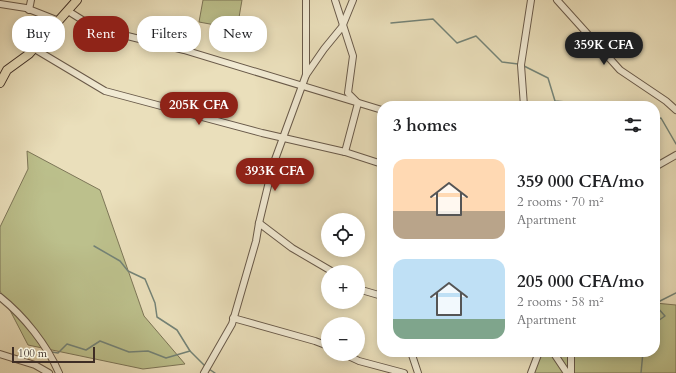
<!DOCTYPE html>
<html lang="en">
<head>
<meta charset="utf-8">
<style>
  :root { --surface:#fff; --page:#f2f2f2; --text:#202124; --muted:#757577; --accent:#8f2418 }
  body { margin:0; font-family:Cardo,serif; background:var(--page); color:var(--text); height:100vh; display:flex; flex-direction:column; font-size:15px; white-space:nowrap }
  * { box-sizing:border-box; margin:0 }
  p { font-size:13px; color:var(--muted) }
  .icon { flex:none; width:22px; height:22px; fill:none; stroke:currentColor; stroke-width:2; stroke-linecap:round; stroke-linejoin:round }
  .map { position:relative; flex:1; overflow:hidden }
  .panel { position:absolute; left:377px; top:101px; width:283px; height:256px; display:flex; flex-direction:column; background:var(--surface); border-radius:16px; box-shadow:0 2px 10px #0003 }
  .panel>* { flex:none }
  .hud { position:absolute; left:12px; top:16px; width:305px; height:36px; display:flex; gap:8px }
  .buttons { position:absolute; left:321px; top:213px; display:grid; gap:8px }
  .buttons a { display:grid; place-items:center; width:44px; height:44px; border-radius:50%; background:var(--surface); box-shadow:0 2px 10px #0003; font-size:20px }
  .scale { position:absolute; left:12px; bottom:10px; width:83px; box-sizing:border-box; padding-left:4px; border:2px solid #3e2d25; border-top:0; font-size:11px; line-height:14px; white-space:nowrap; color:#3e2d25; -webkit-text-stroke:3px #f1ead3; paint-order:stroke }
  .price { position:absolute; translate:-50% -34px; padding:0 9px; border-radius:14px; background:var(--accent); color:#fff; font-size:13px; line-height:26px; filter:drop-shadow(0 1px 2px #0008) }
  .price::after { content:''; position:absolute; left:50%; top:24px; width:12px; height:9px; margin-left:-6px; background:inherit; clip-path:polygon(0 0,100% 0,50% 100%) }
  .price.on { background:#222; color:#fff }
  ul { padding:0; list-style:none }
  li { display:flex; align-items:center; gap:12px; height:100px; padding:0 16px }
  li span { display:grid; place-items:center; flex:none; width:112px; height:80px; border-radius:12px; color:#555 }
  li>.icon { margin-inline-start:auto }
  span .icon { width:48px; height:48px; fill:#fffc; stroke-width:1 }
  li b { font-size:17px }
  h2 { display:flex; justify-content:space-between; align-items:center; height:48px; padding:0 16px; font-size:17px }
  .chip { padding:0 14px; border-radius:16px; background:var(--surface); box-shadow:0 2px 10px #0003; font-size:14px; line-height:36px }
  .chip.on { background:var(--accent); color:#fff }
  .map>svg:first-child { display:block }
</style>
</head>
<body>
<div class="map">
<svg width="676" height="373" viewBox="0 0 676 373">
  <rect width="100%" height="100%" fill="#eadfbb"/>
  <filter id="stains"><feTurbulence type="fractalNoise" baseFrequency=".005" numOctaves="4"/><feColorMatrix values="0 0 0 0 .2 0 0 0 0 .09 0 0 0 0 .02 0 0 0 .5 -.17"/></filter>
  <radialGradient id="worn" r=".72"><stop offset=".6" stop-color="#630" stop-opacity="0"/><stop offset="1" stop-color="#630" stop-opacity=".3"/></radialGradient>
  <g fill="#bcc08c" stroke="#7d7658">
    <polygon points="203,0 242,0 237,29 199,22"/>
    <polygon points="27,151 100,190 144,316 185,364 143,369 28,345 0,291 0,227 28,169"/>
    <polygon points="655,303 676,305 676,373 532,373 538,352 655,352"/>
  </g>
  <g fill="none" stroke-linecap="round" stroke-linejoin="round">
    <g stroke="#748377" stroke-width="1.5">
      <polyline points="391,23 433,19 457,43 476,36 502,62 518,64"/>
      <polyline points="524,66 548,78 555,101 589,104 590,106"/>
      <polyline points="655,120 661,118 676,144"/>
      <polyline points="94,246 120,261 128,271 145,279 155,303 157,317 177,330 190,351 206,367"/>
      <polyline points="655,323 665,316 656,306 660,301 676,293"/>
      <polyline points="52,352 58,353 67,344 86,350 100,341 129,352 148,351 166,358 190,351"/>
      <polyline points="209,369 215,373"/>
      <polyline points="641,373 643,352"/>
    </g>
    <defs>
      <g id="minor">
        <polyline points="335,0 353,56 348,93 358,103 345,152"/>
        <polyline points="557,0 620,70 666,101 676,110"/>
        <polyline points="0,4 26,8 59,21"/>
        <polyline points="29,10 31,0"/>
        <polyline points="68,11 95,28 184,50 382,110"/>
        <polyline points="33,48 105,91 262,133 345,152 382,164"/>
        <polyline points="306,75 324,49 342,27 353,0"/>
        <polyline points="524,106 521,65 531,0"/>
        <polyline points="655,167 676,155"/>
        <polyline points="259,223 292,248 333,272"/>
        <polyline points="358,289 382,296"/>
        <path d="M0,297C24,316 47,345 59,373"/>
        <polyline points="233,318 315,341 328,346"/>
        <polyline points="411,352 418,373"/>
        <polyline points="553,352 567,373"/>
        <polyline points="0,354 35,365 49,373"/>
        <polyline points="344,354 359,361 404,373"/>
        <polyline points="204,373 232,324 256,241 259,223 273,165 306,75 306,0"/>
        <polyline points="531,373 539,352"/>
        <polyline points="571,373 571,352"/>
      </g>
      <polyline id="major" points="0,83 7,70 29,54 77,0"/>
    </defs>
    <use href="#minor" stroke="#695a4a" stroke-width="8"/>
    <use href="#major" stroke="#3e2d25" stroke-width="10"/>
    <use href="#minor" stroke="#f1ead3" stroke-width="6"/>
    <use href="#major" stroke="#eadfbb" stroke-width="8"/>
  </g>
  <rect width="100%" height="100%" filter="url(#stains)"/>
  <rect width="100%" height="100%" fill="url(#worn)"/>
</svg>
<div class="buttons">
<a><svg class="icon" aria-label="locate" viewBox="0 0 24 24"><circle cx="12" cy="12" r="6"/><path d="M12 2v4M12 18v4M2 12h4M18 12h4"/></svg></a>
<a>+</a>
<a>−</a>
</div>
<div class="scale">100 m</div>
<b class="price on" style="left:604px;top:66px">359K CFA</b>
<b class="price" style="left:199px;top:126px">205K CFA</b>
<b class="price" style="left:275px;top:192px">393K CFA</b>
<div class="hud">
<a class="chip">Buy</a>
<a class="chip on">Rent</a>
<a class="chip">Filters</a>
<a class="chip">New</a>
</div>
<section class="panel">
<h2>3 homes<svg class="icon" aria-label="filters" viewBox="0 0 24 24"><path d="M4 7h16M4 17h16"/><circle cx="9" cy="7" r="2"/><circle cx="15" cy="17" r="2"/></svg></h2>
<ul>
<li><span style="background:linear-gradient(#ffd9b3 65%,#b9a48a 0)"><svg class="icon" aria-label="home" viewBox="0 0 24 24"><path d="M3 11l9-7 9 7M6 9v11h12V9"/></svg></span><div><b>359 000 CFA/mo</b><p>2 rooms · 70 m²</p><p>Apartment</p></div></li>
<li><span style="background:linear-gradient(#bfe0f5 75%,#7fa58c 0)"><svg class="icon" aria-label="home" viewBox="0 0 24 24"><path d="M3 11l9-7 9 7M6 9v11h12V9"/></svg></span><div><b>205 000 CFA/mo</b><p>2 rooms · 58 m²</p><p>Apartment</p></div></li>
</ul>
</section>
</div>
</body>
</html>
